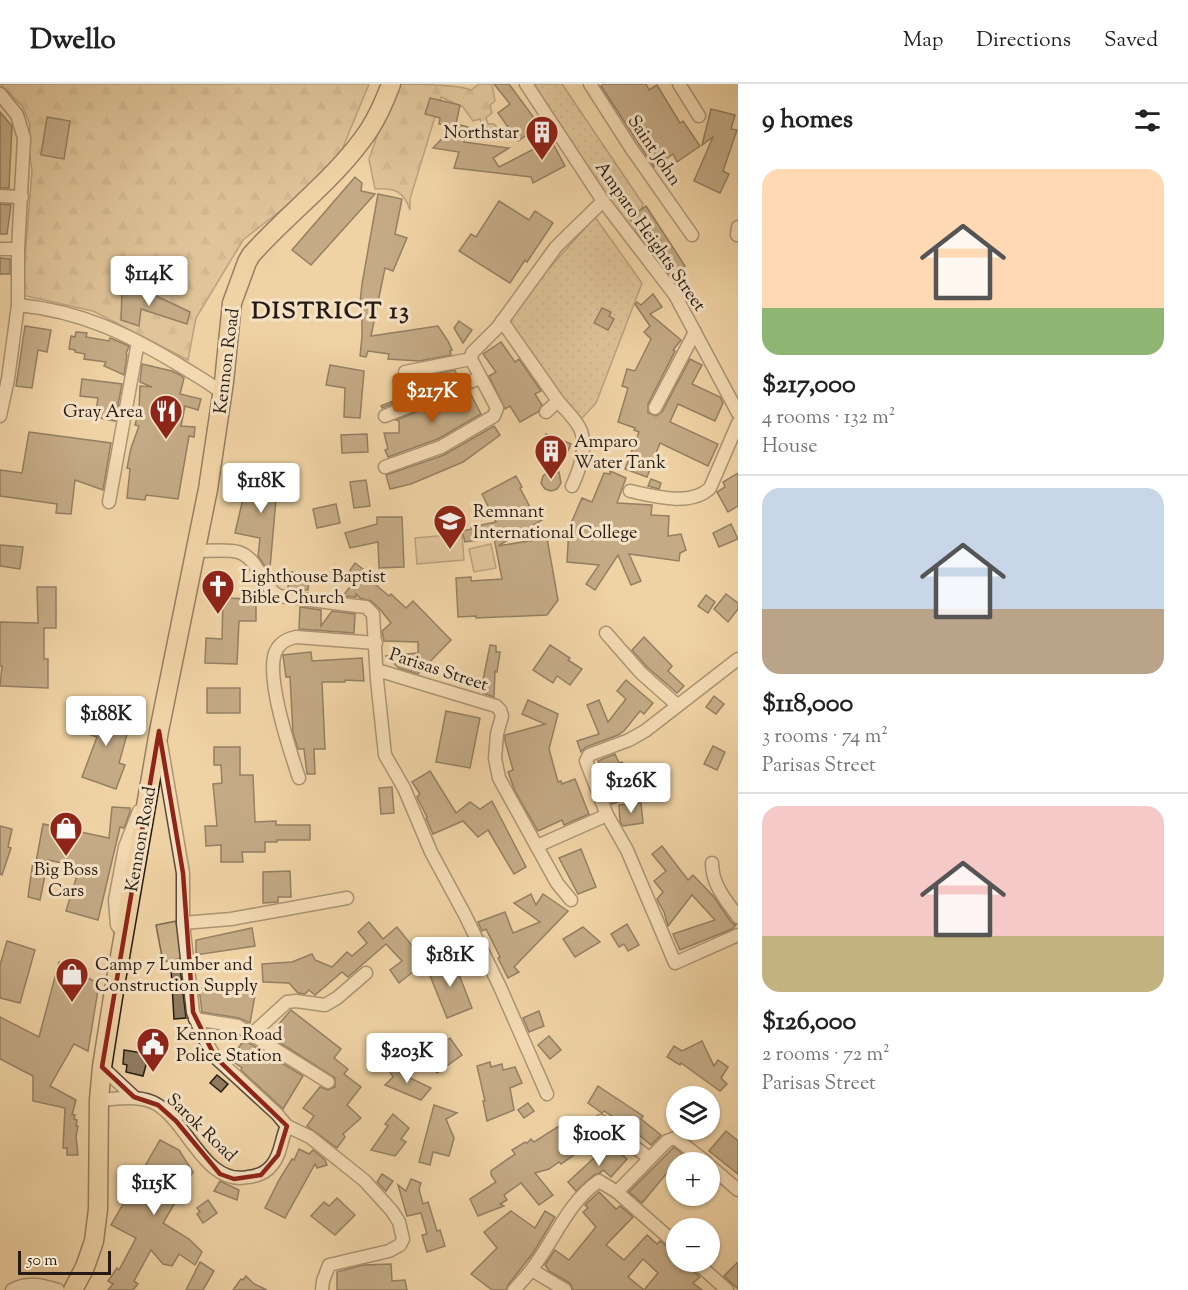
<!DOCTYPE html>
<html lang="en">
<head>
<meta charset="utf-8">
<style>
  :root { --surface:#fff; --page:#f2f2f2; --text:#222; --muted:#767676; --line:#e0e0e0; --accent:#b45309 }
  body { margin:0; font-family:"Sorts Mill Goudy",serif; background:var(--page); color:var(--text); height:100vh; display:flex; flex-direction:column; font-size:22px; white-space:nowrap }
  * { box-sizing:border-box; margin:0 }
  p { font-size:20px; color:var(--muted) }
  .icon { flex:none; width:33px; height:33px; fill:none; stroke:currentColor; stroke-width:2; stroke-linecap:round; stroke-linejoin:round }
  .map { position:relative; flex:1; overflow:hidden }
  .drawer { display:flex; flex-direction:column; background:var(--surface); width:450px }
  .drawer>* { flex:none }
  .tools { position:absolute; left:666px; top:1002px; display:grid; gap:12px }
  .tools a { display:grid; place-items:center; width:54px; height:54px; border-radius:50%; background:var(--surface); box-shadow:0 2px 4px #0004; font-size:30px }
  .scale { position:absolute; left:18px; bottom:15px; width:93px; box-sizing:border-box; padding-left:6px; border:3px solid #251b14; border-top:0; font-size:16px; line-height:21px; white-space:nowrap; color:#251b14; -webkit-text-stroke:4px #f5e2c4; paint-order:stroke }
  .price { position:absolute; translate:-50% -51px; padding:0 14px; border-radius:6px; background:#fff; color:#222; font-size:20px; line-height:39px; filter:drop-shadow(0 2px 3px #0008) }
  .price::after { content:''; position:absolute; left:50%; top:36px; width:18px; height:14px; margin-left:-9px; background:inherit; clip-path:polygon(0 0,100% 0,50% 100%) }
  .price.current { background:var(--accent); color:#fff }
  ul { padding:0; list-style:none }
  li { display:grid; align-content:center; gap:12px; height:318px; padding:0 24px }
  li+li { border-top:2px solid var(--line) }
  li span { display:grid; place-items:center; height:186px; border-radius:18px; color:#555 }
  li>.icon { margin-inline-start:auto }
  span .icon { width:108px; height:108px; fill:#fffc; stroke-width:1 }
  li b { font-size:26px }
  h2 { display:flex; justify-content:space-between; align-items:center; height:72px; padding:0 24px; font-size:26px }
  header { display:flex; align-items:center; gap:36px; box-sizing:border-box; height:84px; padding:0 30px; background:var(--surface); border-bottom:2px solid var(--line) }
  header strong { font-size:28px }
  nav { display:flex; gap:33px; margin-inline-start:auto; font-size:21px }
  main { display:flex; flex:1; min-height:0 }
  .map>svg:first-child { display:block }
</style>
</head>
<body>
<header>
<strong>Dwello</strong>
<nav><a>Map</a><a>Directions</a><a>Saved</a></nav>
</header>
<main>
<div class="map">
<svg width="738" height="1206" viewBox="0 0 738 1206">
  <defs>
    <pattern id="forest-firs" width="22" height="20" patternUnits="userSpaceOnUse" patternTransform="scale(1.5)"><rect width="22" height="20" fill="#cdb48c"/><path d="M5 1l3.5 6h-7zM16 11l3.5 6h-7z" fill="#b09a78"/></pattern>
    <pattern id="park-dots" width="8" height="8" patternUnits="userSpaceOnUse" patternTransform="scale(1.5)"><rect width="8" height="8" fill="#cdb48c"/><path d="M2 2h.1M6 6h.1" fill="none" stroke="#b09a78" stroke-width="1.8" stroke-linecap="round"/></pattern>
  </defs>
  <rect width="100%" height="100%" fill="#f0d3a5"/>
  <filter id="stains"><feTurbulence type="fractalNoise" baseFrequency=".00333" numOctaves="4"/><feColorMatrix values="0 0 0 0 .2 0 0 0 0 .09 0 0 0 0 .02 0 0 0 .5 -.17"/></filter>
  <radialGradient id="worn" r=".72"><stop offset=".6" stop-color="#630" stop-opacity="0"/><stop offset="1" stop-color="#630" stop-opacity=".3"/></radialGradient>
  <g fill="#cdb48c" stroke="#796850" stroke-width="1.5">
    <polygon points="462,450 464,476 417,480 415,454"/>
    <polygon points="491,460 496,484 474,488 469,465"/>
    <polygon points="177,837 184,874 163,878 156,841"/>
  </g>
  <g fill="url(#forest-firs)" stroke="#796850" stroke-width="1.5">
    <polygon points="0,0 369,0 341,68 312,102 243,156 196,234 188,276 93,227 22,211 32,87 29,66 30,40 22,22"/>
    <path d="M395,0C414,0 456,0 471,6L479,0H492L495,17L490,21L492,29L486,34L488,40H494L500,47L495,55L485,51L480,35L473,37L463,23L441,13L410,115V126C404,107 395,104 375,105L369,75Z"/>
  </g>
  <g fill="url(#park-dots)" stroke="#796850" stroke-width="1.5">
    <polygon points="526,0 562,0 643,120 635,158"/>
    <polygon points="595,133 642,199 596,319 579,337 504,235"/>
  </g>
  <g fill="#8f7b5f" stroke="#251b14" stroke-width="1.5" fill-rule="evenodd">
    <polygon points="494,0 509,0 540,42 518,57 498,29 510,20"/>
    <polygon points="603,0 646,0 649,6 657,1 680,39 683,37 700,62 677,78 673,70 654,83 601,2"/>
    <polygon points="430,14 460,21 456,40 468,43 464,58 509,64 493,74 499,83 551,56 565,82 533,99 531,93 454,84 459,68 433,64 453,43 439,40 440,34 425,30"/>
    <polygon points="711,25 735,31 731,45 737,46 723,87 729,90 720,109 694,97 713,53 702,61"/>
    <polygon points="0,28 12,42 9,104 0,104"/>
    <polygon points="47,33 70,37 64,75 41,71"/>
    <polygon points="355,93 362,99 361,107 375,110 311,181 292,166"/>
    <polygon points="378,110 402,115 395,150 407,154 393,187 385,184 371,252 438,242 448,257 452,266 450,267 451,271 419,277 388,275 389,270 368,267 366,273 360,272 362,253 362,233 360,233 363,220 360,219 362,200"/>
    <polygon points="499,117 529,136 535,127 553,139 527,178 525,176 510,199 459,167 471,150 476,153"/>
    <polygon points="0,120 11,121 7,150 0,150"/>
    <polygon points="646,122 685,182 670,191 637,148 629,133"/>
    <polygon points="0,174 10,175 10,190 0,190"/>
    <polygon points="122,205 146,207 190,228 187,240 141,225 139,242 121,236"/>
    <polygon points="653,210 662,223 650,230 681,256 673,266 675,267 648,320 648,329 656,332 662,328 690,275 702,281 692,300 720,313 723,319 715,337 678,320 670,338 718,360 708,382 660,359 647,393 625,385 639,348 634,346 635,344 618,338 628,304 622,302 627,285 635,287 651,255 644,248 650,242 635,220 637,218 641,221"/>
    <polygon points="602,224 611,228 609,232 614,235 608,246 594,239"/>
    <polygon points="459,237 472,246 463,259 454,244"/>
    <polygon points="25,242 51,246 47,268 38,266 32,304 16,302"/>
    <polygon points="76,248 87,249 86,253 109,257 110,254 129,262 126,270 127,271 124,291 104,282 106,278 84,275 85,270 75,268 75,266 69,265 71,252 75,253"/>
    <polygon points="501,258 515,278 519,275 541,307 535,310 542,321 538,328 520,338 510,322 505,325 489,292 496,288 483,270"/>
    <polygon points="142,280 172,287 180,291 184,294 180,310 201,315 198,326 185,322 181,342 195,343 194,353 189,352 178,415 146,411 145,416 127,414 130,385 127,384 131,364 139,342 135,341 139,326 140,302 152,303 140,298"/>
    <polygon points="330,281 364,287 360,334 344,333 345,304 326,301"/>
    <polygon points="455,286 458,294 382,324 381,322 408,311 403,296"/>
    <polygon points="82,295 122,300 115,337 95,333 98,314 80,312"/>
    <polygon points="469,307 481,330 438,355 388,373 385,366 388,365 384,349 399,349 399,337 396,336"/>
    <polygon points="494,342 500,351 463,378 411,400 390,405 386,391 444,371"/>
    <polygon points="29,348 111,359 103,406 75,396 71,430 56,429 57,420 0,412 0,386 22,389"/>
    <polygon points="367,350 368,368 342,369 341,351"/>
    <polygon points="546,350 571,360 564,376 539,366"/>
    <polygon points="610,387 626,394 617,419 652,421 651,431 669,432 668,452 681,450 686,466 680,469 679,477 629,470 641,497 631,501 618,471 595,506 586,500 599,481 567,478 569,444 582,414 592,418 604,389 610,390"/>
    <polygon points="548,388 559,388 561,399 557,405 551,407 545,405 541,399 543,392"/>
    <polygon points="738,389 738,422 728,428 717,408 725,403 723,398"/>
    <polygon points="516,392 522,403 520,404 531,425 534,423 542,436 498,462 547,454 558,516 547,531 476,534 476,532 458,533 456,494 471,493 471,497 502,495 494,454 465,458 462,447 472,445 471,443 496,438 482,410"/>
    <polygon points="248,393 293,403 290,416 276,415 270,484 266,484 258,472 260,454 235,449"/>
    <polygon points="651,395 661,399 659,405 648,402"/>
    <polygon points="366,396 370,422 354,424 350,398"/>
    <polygon points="336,420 340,439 317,444 313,425"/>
    <polygon points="377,433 402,433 404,483 379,484 378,458 350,464 345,449 377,440"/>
    <polygon points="731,440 738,455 719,463 713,449"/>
    <polygon points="0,461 23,463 20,485 0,482"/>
    <polygon points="355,479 372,492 370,496 389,512 391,510 406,524 413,517 451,556 418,590 399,584 386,572 418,569 418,558 384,557 382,547 391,539 379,524 371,517 360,514 356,510 356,513 343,512 355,496 347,491"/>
    <polygon points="289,488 309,489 308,506 288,505"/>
    <polygon points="37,503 56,503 56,544 44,544 44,575 48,575 48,604 0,602 2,582 0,582 0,538 38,539"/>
    <polygon points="726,510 738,519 738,525 728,538 714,525"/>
    <polygon points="706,511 715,518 708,529 698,522"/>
    <polygon points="223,514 256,515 256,537 239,537 237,580 205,579 206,554 222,555"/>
    <polygon points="300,523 321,526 321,542 332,527 355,530 354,549 299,545"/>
    <polygon points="644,553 672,582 668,587 684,602 677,609 647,583 632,566"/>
    <polygon points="490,561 496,562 496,568 500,568 497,588 495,587 494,613 483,609 483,596"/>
    <polygon points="550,561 570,574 568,576 582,585 570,601 557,592 553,599 533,586"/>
    <polygon points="311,568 312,577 362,574 364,597 345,596 345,598 322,598 325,665 314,665 315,690 307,690 304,665 298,665 293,649 290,593 286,593 283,571"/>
    <polygon points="626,596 653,619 644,630 640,627 624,647 618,651 586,663 581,668 577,657 599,650 587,621 599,616 608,638 626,615 617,607"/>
    <rect x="207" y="604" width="33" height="25"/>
    <polygon points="714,612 724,620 716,630 706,623"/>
    <polygon points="528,616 558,630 549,665 558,698 561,697 562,700 575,695 589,730 564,741 562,736 538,747 515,707 508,688 513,686 505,657 505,651 545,640 522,630"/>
    <polygon points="95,620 131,636 119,679 125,681 116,705 82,693 97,653 85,649"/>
    <polygon points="446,627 480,634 470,684 436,678"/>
    <polygon points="713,662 725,668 717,686 704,680"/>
    <polygon points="214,663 240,663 240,691 253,691 255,738 276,737 276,741 310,741 310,756 277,756 277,758 265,758 265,768 242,768 243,778 221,778 221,761 206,762 205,742 217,742 213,700 222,699 221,681 214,681"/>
    <polygon points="615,670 619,679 622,678 626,688 614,693 621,717 612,720 599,687 601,686 598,677"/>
    <polygon points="430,687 456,729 470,718 480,725 492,717 526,783 514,790 488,746 478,753 463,737 433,750 426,734 427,733 417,713 420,710 412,698"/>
    <polygon points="392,703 394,729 381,730 379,704"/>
    <polygon points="641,719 643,739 623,742 620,738 619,721"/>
    <polygon points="112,723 130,724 130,728 124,744 120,743 98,836 66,827 79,785 76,784 76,782 48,776 40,816 28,813 33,777 36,778 43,740 109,754"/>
    <polygon points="0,742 12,745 8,763 11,764 2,791 0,790"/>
    <polygon points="662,762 688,796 693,791 714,813 731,838 736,841 732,845 680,866 673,850 715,836 692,811 668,842 664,828 657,815 663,808 654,797 666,787 652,770"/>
    <polygon points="581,765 596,803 578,810 559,774"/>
    <polygon points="290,787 291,813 278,813 278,818 263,819 263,788"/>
    <polygon points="531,810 536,821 543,810 568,827 514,883 519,888 508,894 498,874 500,873 486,845 482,847 478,838 505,828 513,849 540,838 514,819"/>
    <polygon points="369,838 383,855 397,843 425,878 399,899 390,886 402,877 386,860 348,893 342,888 315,911 309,906 305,910 298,909 289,899 263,898 262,880 292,878 312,870 315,876 332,883 347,868 352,872 367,859 358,848"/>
    <polygon points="627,840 639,861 628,867 624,860 619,863 611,850"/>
    <polygon points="583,843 600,858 575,873 563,855"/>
    <polygon points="252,844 255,862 196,871 196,856"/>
    <polygon points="7,857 35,866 20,919 0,914 0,881"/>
    <polygon points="453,875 472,924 447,934 427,884"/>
    <polygon points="59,878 99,900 88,967 74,960 50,1002 76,1016 72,1031 75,1031 74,1035 77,1036 76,1042 78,1042 76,1052 78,1071 67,1071 67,1064 63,1064 65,1024 33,1017 33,992 0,975 0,933 39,953"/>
    <polygon points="180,883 186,934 174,935 171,884"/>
    <polygon points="199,904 228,905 255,911 250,939 239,934 202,928"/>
    <polygon points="291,926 341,965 334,974 348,985 344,990 361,1003 347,1021 361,1034 343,1050 345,1053 337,1064 307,1042 314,1032 303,1024 320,1003 328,1006 335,1003 335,994 271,953 280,942 278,941"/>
    <polygon points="539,927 544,942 529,948 523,934"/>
    <polygon points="549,952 561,966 550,975 538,961"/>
    <polygon points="450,954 462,971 437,989 425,972"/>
    <polygon points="246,957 303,992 283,1025 241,986 242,984 231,976 241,960"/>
    <polygon points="702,957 714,982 718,976 728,983 721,994 727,1000 720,1007 681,979 680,981 667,973 674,962 682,967"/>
    <polygon points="124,966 149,970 143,992 126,988 127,981 123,980"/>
    <polygon points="490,978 491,983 502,980 503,986 515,983 522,999 510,1004 514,1026 487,1037 483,1017 485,1017 477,982"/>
    <polygon points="398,979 408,993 431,1004 421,1016 385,1001 393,993 389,986"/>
    <polygon points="217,991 228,1000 221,1008 210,999"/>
    <polygon points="598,1002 643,1032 641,1035 661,1051 651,1061 638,1050 636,1053 627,1045 628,1043 604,1027 602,1029 588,1019"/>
    <polygon points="528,1019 534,1027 524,1034 518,1026"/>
    <polygon points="434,1021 457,1029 446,1035 454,1054 449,1072 433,1068 430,1081 419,1078"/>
    <polygon points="393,1030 409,1044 401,1055 406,1058 395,1072 371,1066 388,1042 385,1040"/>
    <polygon points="582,1034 601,1052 561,1080 559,1078 549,1085 535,1089 553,1111 539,1121 521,1099 504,1111 507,1116 500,1120 504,1122 478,1132 470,1115 496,1098 491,1091 491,1087 515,1070 512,1066 525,1058 527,1059 531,1055 534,1058 559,1042 559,1044 562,1042 567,1048"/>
    <polygon points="726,1047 738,1057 738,1090 709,1067"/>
    <polygon points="160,1056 179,1066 193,1088 163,1139 189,1155 202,1168 195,1181 179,1170 172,1182 163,1180 151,1166 134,1197 138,1200 133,1206 108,1206 113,1200 108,1197 117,1184 119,1186 136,1154 111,1141"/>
    <polygon points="609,1060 627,1075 611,1093 603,1086 600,1089 594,1091 576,1107 568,1098"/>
    <polygon points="674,1063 686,1073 682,1078 676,1078 642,1119 629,1108"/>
    <polygon points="299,1065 309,1070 313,1066 325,1076 327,1081 317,1084 315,1080 285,1134 265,1124 279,1096 292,1075 294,1076"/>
    <polygon points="382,1090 393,1097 386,1107 377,1098"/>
    <polygon points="411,1095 421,1099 419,1105 423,1120 428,1118 437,1147 440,1146 445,1162 427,1168 422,1151 427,1150 421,1129 407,1132 398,1101 406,1107"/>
    <polygon points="220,1097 239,1106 237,1116 214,1107"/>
    <path d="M599,1108L616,1125L620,1122L633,1133L606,1161L624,1176L647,1151L657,1160L660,1157L676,1170V1178H688L690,1184L700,1193L693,1199L702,1206H573L570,1199L549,1187L545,1181L555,1166L569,1176L596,1143L583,1128L588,1124L585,1121ZM643,1175L658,1189L644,1206L628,1193Z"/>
    <polygon points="337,1114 355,1131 335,1151 311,1132 324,1118 329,1122"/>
    <polygon points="208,1116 217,1129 203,1139 197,1130 200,1128 197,1124"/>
    <polygon points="511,1127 535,1144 545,1127 555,1133 533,1169 508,1201 506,1206 492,1206 471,1190 497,1164 484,1148"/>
    <polygon points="200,1178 214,1187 203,1206 186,1206"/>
    <polygon points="738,1178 738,1205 724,1192"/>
    <polygon points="391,1180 392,1197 405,1196 407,1206 337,1206 337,1188 363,1181"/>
    <polygon points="246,1192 254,1200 267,1206 233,1206 241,1195 243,1196"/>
  </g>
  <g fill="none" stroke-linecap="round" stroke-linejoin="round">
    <defs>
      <g id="minor">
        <polyline points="526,0 603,117 675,211 738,329"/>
        <polyline points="590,0 631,64 692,151"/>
        <polyline points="679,0 699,32"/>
        <polyline points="0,10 17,31 24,54 18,165 18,221 8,295 0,332"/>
        <polyline points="0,112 22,113"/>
        <polyline points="737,151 738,143"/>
        <polyline points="0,165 18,165"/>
        <path d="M18,221C82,227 130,251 184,284C197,292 210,299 222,309"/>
        <polyline points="502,237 558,317 546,328"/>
        <polyline points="405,288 471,275"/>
        <path d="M558,317C565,326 577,336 581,347C587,364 579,387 572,402"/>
        <polyline points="655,324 695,248"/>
        <polyline points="385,332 480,294"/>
        <polyline points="385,383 441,363 494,332 497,324 471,275 472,269 498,243 556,163 603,117"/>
        <path d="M630,407C653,412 691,423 710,404L738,339"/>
        <polyline points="109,418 138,258"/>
        <path d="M196,467C206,467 230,465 238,468C259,474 261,502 279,512L357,522L366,523L373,530L377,596L385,671L404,704L431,768L465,831L500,903L547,1010"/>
        <polyline points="606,549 641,589 677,621"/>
        <polyline points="738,575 645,647 629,656 589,671 586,677 607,731 627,766 675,879 738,851"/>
        <polyline points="377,586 496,622 500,626 502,632 497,650 495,674 499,694 557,799 571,816"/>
        <polyline points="161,660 183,789 183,839 193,928 202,951 215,973 277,1030 287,1042 310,1053 365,1097 392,1127 399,1138 403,1155 400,1161 389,1167 329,1181 323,1197 322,1206"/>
        <path d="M299,694C290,667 266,596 275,569C279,559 286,555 296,553L376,559"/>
        <polyline points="537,762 607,731"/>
        <path d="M712,779C712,801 726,816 738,833"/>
        <polyline points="183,839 231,835 347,814"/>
        <polyline points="123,849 117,841 115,816 125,763 139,727 142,726"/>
        <polyline points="195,935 238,942 328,998"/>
        <polyline points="251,951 287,918 296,917 325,921 337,914 366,889"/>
        <polyline points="102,983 134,1013"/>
        <path d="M99,1016C119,1015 141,1010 158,1021C189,1041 206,1102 248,1093C257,1092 266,1089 272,1081C281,1071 281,1055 287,1042"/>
        <polyline points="601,1037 649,1074"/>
        <polyline points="710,1082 738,1106"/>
        <polyline points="617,1108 667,1057 675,1054 706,1078"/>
        <polyline points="696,1178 727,1206"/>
        <polyline points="532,1186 565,1206"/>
        <path d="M12,1206C28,1197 41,1201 58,1206"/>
        <path d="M514,1206C520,1199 527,1192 532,1185C555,1155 568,1118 599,1097L617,1108L676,1160"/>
      </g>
      <path id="highway" d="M73,1206L85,1183L94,1157L98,1125L99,1016L102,983L113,913L159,647L208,405L224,298L232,219L247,178L251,171C289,128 337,94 369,46C378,32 385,16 391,0"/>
    </defs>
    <use href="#minor" stroke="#584938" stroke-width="15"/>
    <use href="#highway" stroke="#251b14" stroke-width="21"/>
    <use href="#minor" stroke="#f5e2c4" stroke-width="12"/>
    <use href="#highway" stroke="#f0d3a5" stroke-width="18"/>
  </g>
  <path d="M0 0H738V1206H0ZM159,647L183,789L193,928L215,973L287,1042L278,1071L261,1091L234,1095L220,1090L176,1037L158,1021L134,1013L102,983Z" fill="#f0d3a5" fill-opacity=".55" fill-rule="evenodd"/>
  <path fill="none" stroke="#8f2418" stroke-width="4.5" stroke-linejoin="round" d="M159,647L183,789L193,928L215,973L287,1042L278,1071L261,1091L234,1095L220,1090L176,1037L158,1021L134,1013L102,983Z"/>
  <defs>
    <symbol id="building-pin" viewBox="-11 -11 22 30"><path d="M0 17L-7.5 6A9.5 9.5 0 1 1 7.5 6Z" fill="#8f2418" stroke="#f5e2c4"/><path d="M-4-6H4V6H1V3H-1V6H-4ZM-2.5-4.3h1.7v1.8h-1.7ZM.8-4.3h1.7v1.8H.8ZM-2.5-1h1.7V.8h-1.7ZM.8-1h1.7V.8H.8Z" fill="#fff"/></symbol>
    <symbol id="restaurant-pin" viewBox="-11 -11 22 30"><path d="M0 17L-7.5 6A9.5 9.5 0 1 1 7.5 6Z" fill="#8f2418" stroke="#f5e2c4"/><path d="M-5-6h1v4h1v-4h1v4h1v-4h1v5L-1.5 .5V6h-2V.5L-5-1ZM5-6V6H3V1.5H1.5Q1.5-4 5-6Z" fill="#fff"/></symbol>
    <symbol id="school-pin" viewBox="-11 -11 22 30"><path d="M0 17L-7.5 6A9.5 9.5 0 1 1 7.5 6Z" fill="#8f2418" stroke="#f5e2c4"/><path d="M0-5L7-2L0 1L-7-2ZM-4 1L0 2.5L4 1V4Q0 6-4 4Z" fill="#fff"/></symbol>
    <symbol id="church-pin" viewBox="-11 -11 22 30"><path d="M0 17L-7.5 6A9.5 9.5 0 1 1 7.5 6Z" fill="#8f2418" stroke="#f5e2c4"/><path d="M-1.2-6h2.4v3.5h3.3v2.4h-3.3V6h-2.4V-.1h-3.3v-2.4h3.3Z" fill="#fff"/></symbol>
    <symbol id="shop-pin" viewBox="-11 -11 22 30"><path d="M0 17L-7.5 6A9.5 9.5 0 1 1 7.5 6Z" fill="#8f2418" stroke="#f5e2c4"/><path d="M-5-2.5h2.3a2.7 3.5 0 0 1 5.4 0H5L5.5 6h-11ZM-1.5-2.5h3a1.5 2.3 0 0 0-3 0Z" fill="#fff"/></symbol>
    <symbol id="civic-pin" viewBox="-11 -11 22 30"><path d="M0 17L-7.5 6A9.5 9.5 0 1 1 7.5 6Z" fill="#8f2418" stroke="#f5e2c4"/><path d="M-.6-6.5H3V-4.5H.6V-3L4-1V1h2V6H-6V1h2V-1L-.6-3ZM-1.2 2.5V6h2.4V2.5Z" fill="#fff"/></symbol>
  </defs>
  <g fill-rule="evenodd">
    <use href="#building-pin" x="523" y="29" width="38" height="52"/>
    <use href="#restaurant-pin" x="147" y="308" width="38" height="52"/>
    <use href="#building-pin" x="532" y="348" width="38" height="52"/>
    <use href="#school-pin" x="431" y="418" width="38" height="52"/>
    <use href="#church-pin" x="199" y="483" width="38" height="52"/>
    <use href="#shop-pin" x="47" y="725" width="38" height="52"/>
    <use href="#shop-pin" x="53" y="871" width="38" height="52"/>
    <use href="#civic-pin" x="134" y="941" width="38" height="52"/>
  </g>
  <g text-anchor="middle" stroke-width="6" stroke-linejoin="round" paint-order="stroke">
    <g font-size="18" fill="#251b14" stroke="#f5e2c4" text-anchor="start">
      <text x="519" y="54" text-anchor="end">Northstar</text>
      <text x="143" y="333" text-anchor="end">Gray Area</text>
      <text x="574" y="363">Amparo<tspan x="574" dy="21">Water Tank</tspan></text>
      <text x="473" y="433">Remnant<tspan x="473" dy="21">International College</tspan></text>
      <text x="241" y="498">Lighthouse Baptist<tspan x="241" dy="21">Bible Church</tspan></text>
      <text x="66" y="791" text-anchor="middle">Big Boss<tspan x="66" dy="21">Cars</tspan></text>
      <text x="95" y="886">Camp 7 Lumber and<tspan x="95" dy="21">Construction Supply</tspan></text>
      <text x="176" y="956">Kennon Road<tspan x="176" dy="21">Police Station</tspan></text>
    </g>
    <g font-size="18" fill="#251b14" stroke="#f5e2c4">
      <text transform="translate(655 66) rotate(56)" y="6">Saint John</text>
      <text transform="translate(651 152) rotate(55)" y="6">Amparo Heights Street</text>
      <text transform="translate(226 277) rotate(-83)" y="6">Kennon Road</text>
      <text transform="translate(439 585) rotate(18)" y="6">Parisas Street</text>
      <text transform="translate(140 755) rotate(-80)" y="6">Kennon Road</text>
      <text transform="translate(202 1043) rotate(44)" y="6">Sarok Road</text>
    </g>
    <g font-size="24" font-weight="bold" letter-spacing="1.5" fill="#251b14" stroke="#f5e2c4">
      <text x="331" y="234">DISTRICT 13</text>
    </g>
  </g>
  <rect width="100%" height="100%" filter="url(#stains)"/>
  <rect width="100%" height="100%" fill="url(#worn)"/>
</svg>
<div class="tools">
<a><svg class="icon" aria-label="layers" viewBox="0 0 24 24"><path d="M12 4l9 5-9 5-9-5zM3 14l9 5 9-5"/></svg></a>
<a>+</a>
<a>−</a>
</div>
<div class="scale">50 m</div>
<b class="price" style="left:149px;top:223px">$114K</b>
<b class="price current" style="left:432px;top:340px">$217K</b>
<b class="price" style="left:261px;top:430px">$118K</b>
<b class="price" style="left:106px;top:663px">$188K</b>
<b class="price" style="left:631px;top:730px">$126K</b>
<b class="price" style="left:450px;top:904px">$181K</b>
<b class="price" style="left:407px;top:1000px">$203K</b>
<b class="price" style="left:599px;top:1083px">$100K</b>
<b class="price" style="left:154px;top:1132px">$115K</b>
</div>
<section class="drawer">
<h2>9 homes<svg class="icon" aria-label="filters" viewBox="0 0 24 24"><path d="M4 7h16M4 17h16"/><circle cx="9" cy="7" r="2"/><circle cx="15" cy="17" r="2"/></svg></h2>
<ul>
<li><span style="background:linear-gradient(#ffd9b3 75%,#8fb573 0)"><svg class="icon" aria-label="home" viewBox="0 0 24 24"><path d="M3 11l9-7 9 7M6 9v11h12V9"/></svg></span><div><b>$217,000</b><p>4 rooms · 132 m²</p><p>House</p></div></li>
<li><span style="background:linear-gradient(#c9d6e8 65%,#b9a48a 0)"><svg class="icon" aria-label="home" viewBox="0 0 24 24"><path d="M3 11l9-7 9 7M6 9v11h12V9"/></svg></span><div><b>$118,000</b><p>3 rooms · 74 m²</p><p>Parisas Street</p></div></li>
<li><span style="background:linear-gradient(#f6c9c9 70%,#c2b280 0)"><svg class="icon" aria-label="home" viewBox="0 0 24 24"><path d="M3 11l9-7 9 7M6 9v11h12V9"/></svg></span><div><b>$126,000</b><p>2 rooms · 72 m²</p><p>Parisas Street</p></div></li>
</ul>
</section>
</main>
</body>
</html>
